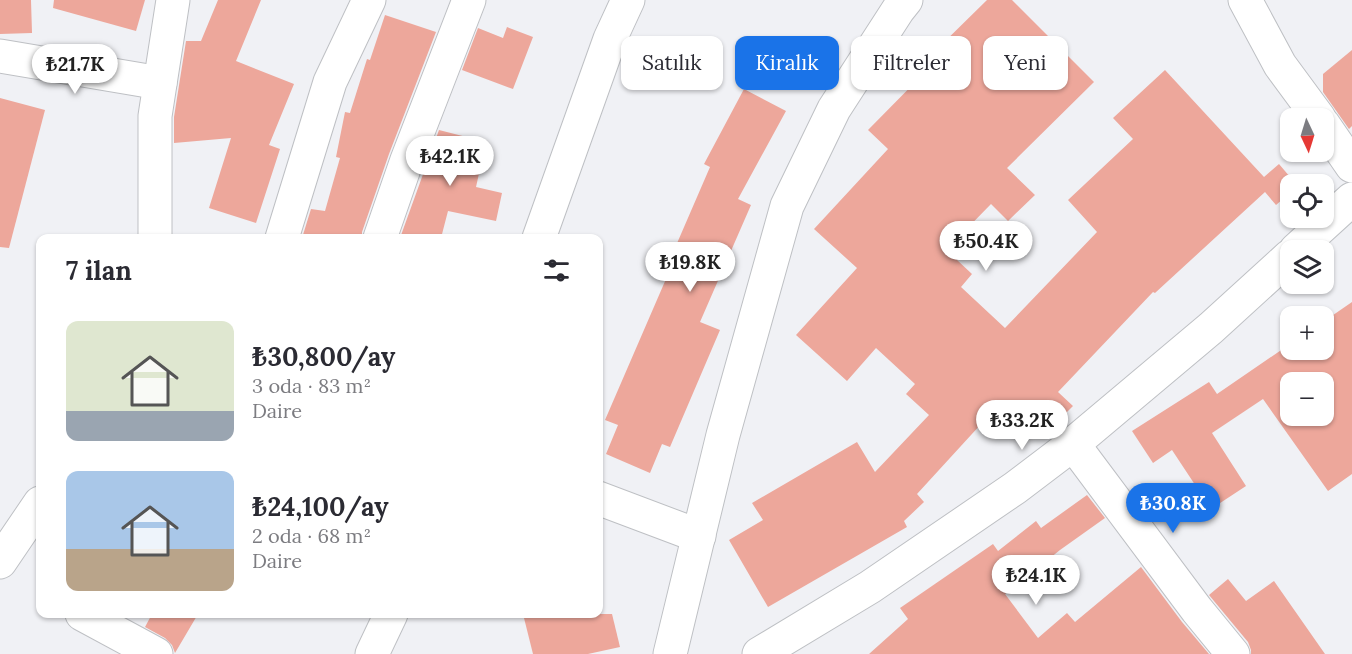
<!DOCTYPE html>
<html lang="tr">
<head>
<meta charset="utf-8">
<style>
  :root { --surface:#fff; --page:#f2f2f3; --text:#2b2b33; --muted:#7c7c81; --accent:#1a73e8 }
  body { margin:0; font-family:Lora,serif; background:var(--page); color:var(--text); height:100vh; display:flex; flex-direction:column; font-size:22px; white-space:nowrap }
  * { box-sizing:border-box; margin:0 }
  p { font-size:20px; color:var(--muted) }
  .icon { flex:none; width:33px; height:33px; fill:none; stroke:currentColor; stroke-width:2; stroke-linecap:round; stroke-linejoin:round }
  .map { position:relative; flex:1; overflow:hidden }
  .side { position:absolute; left:36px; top:234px; width:567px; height:384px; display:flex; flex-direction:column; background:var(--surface); border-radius:12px; box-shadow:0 2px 4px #0004 }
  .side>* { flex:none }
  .top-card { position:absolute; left:621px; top:36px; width:570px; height:54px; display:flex; gap:12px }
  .needle { width:39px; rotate:176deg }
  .tools { position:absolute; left:1280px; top:108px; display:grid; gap:12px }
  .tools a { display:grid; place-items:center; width:54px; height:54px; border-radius:12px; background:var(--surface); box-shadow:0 2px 4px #0004; font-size:30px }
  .price { position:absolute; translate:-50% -51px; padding:0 14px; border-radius:21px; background:#fff; color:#222; font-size:20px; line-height:39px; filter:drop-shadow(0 2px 3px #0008) }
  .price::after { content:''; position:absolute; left:50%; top:36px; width:18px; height:14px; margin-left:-9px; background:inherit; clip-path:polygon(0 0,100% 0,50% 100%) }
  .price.on { background:var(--accent); color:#fff }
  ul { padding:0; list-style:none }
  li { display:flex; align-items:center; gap:18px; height:150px; padding:0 30px }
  li span { display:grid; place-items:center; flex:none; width:168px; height:120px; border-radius:12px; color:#555 }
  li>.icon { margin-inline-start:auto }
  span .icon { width:72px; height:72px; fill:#fffc; stroke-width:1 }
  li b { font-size:26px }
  h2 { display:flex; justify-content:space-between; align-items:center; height:72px; padding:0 30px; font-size:26px }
  .tag { padding:0 21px; border-radius:12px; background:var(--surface); box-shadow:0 2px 4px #0004; font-size:21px; line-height:54px }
  .tag.on { background:var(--accent); color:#fff }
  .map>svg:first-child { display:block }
</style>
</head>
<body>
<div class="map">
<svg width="1352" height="654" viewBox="0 0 1352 654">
  <rect width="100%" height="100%" fill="#f0f1f5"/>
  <g fill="#eda79b" fill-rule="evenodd">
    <polygon points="0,0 31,0 32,33 0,34"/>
    <polygon points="54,0 145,0 136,31 53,8"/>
    <polygon points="218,0 261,0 236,61 294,84 269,145 280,149 256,223 209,208 231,138 174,143 174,117 186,41 201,41"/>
    <polygon points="987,0 1012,0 1094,82 1007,168 1035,195 1008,221 991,204 950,246 961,255 957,260 972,274 961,287 1005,328 1097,232 1068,200 1133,139 1113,118 1165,70 1264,177 1279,164 1296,184 1290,184 1290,193 1276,205 1265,192 1155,293 1153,292 1058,392 1073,406 1054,425 1030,402 1007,425 993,411 917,494 924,502 904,521 907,527 768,607 729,540 763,520 752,503 857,442 875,472 929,415 906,394 915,384 876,348 847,381 796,335 857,268 814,229 888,149 868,130 936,61 930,56"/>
    <polygon points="385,15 436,32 389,154 362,232 362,238 302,238 311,209 325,211 340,158 336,157 345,112 350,113 367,59 370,60"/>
    <polygon points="507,27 533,37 513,89 462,70 478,28 503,38"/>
    <polygon points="1352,50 1352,126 1349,129 1323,92 1323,74"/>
    <polygon points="744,89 786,111 738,199 751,205 700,322 720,330 670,447 662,444 650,473 606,454 618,425 605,420 666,279 662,278 710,167 704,164"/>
    <polygon points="0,98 45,110 9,248 0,247"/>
    <polygon points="439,130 486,142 476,187 502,193 496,221 448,211 441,238 400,238"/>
    <path d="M1352,302V474L1328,491L1263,399L1212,433L1246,486L1211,509L1172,450L1153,463L1132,431L1209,382L1217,394L1290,344V350H1323V322ZM1290,382H1323V416H1290Z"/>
    <polygon points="1087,495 1105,518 1060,550 1005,594 1038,638 1067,613 1075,622 1141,567 1182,622 1209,654 869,654 908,619 900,608 993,544 998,551 1036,521 1041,528"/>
    <polygon points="1228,579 1246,601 1274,581 1325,654 1251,654 1251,650 1248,642 1209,595"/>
    <polygon points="152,614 198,614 175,653 172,645 165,638 145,627"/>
    <polygon points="523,614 612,614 620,647 588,654 533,654"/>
  </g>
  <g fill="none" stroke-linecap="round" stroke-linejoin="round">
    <defs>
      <g id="minor">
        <polyline points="1245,0 1280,65 1319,118"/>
        <polyline points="0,56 160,83"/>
        <polyline points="1323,124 1352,166"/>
        <polyline points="155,238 155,116 173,0"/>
        <polyline points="282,238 330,82 369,0"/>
        <polyline points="380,238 407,160 469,0"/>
        <polyline points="539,238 610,39 628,0"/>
        <polyline points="1296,250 1352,199"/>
        <polyline points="1073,444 1197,610 1233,654"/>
        <polyline points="598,498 699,536"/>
        <polyline points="0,562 40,503"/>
        <polyline points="82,614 156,654"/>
        <polyline points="372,654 391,614"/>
        <polyline points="670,654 723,435 787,206 834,109 898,10 906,0"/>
        <polyline points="759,654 870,587 1015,488 1073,444 1211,328 1290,256"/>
      </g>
    </defs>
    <use href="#minor" stroke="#bec0c4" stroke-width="35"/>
    <use href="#minor" stroke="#fff" stroke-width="33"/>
  </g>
</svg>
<div class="tools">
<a><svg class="needle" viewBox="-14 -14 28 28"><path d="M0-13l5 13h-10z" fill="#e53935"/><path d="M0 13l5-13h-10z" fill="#7c7c81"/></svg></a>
<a><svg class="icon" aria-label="locate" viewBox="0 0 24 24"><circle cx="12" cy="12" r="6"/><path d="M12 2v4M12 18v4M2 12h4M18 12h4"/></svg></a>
<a><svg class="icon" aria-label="layers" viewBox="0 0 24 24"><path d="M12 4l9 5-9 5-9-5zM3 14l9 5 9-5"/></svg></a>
<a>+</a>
<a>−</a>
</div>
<b class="price" style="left:75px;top:95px">₺21.7K</b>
<b class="price" style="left:450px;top:187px">₺42.1K</b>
<b class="price" style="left:986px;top:272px">₺50.4K</b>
<b class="price" style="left:690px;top:293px">₺19.8K</b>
<b class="price" style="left:1022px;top:451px">₺33.2K</b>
<b class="price on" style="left:1173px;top:534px">₺30.8K</b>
<b class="price" style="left:1036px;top:606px">₺24.1K</b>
<div class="top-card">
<a class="tag">Satılık</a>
<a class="tag on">Kiralık</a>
<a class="tag">Filtreler</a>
<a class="tag">Yeni</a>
</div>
<section class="side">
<h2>7 ilan<svg class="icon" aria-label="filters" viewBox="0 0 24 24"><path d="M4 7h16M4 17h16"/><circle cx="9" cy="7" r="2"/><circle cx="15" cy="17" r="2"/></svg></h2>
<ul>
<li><span style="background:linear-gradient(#dfe7d0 75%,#9aa5b1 0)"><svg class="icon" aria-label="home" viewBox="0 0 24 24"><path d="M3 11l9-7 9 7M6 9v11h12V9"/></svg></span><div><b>₺30,800/ay</b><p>3 oda · 83 m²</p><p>Daire</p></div></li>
<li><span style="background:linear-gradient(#a9c7e8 65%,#b9a48a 0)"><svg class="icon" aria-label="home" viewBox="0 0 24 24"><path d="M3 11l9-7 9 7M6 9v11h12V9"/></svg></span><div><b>₺24,100/ay</b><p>2 oda · 68 m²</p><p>Daire</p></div></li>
</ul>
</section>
</div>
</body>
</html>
